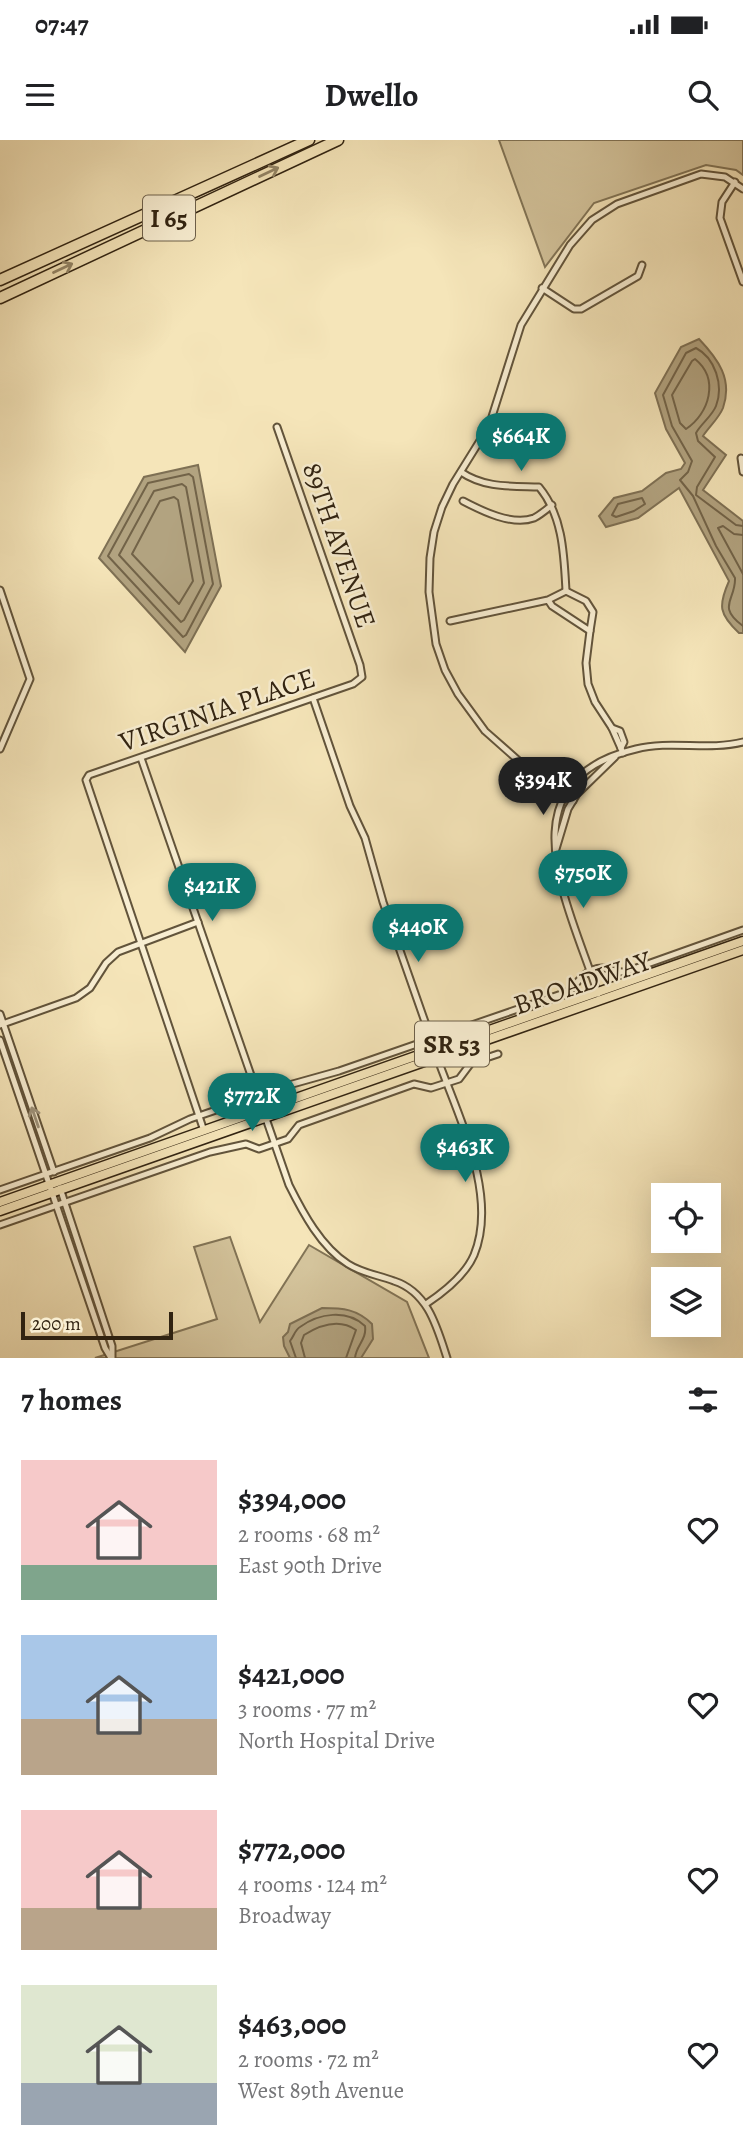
<!DOCTYPE html>
<html lang="en">
<head>
<meta charset="utf-8">
<style>
  :root { --surface:#fff; --page:#f6f6f6; --text:#202124; --muted:#757577; --accent:#0f766e }
  body { margin:0; font-family:Alegreya,serif; background:var(--page); color:var(--text); height:100vh; display:flex; flex-direction:column; font-size:26px; white-space:nowrap }
  * { box-sizing:border-box; margin:0 }
  p { font-size:23px; color:var(--muted) }
  .icon { flex:none; width:38px; height:38px; fill:none; stroke:currentColor; stroke-width:2; stroke-linecap:round; stroke-linejoin:round }
  .map { position:relative; height:1218px; overflow:hidden }
  .panel { display:flex; flex-direction:column; background:var(--surface); flex:1 }
  .panel>* { flex:none }
  .tools { position:absolute; left:651px; top:1043px; display:grid; gap:14px }
  .tools a { display:grid; place-items:center; width:70px; height:70px; border-radius:0px; background:var(--surface); box-shadow:0 7px 28px #0002; font-size:35px }
  .scale { position:absolute; left:21px; bottom:18px; width:152px; box-sizing:border-box; padding-left:7px; border:4px solid #312311; border-top:0; font-size:19px; line-height:24px; white-space:nowrap; color:#312311; -webkit-text-stroke:5px #f8eed2; paint-order:stroke }
  .price { position:absolute; translate:-50% -60px; padding:0 16px; border-radius:24px; background:var(--accent); color:#fff; font-size:23px; line-height:46px; filter:drop-shadow(0 2px 4px #0008) }
  .price::after { content:''; position:absolute; left:50%; top:42px; width:21px; height:16px; margin-left:-10px; background:inherit; clip-path:polygon(0 0,100% 0,50% 100%) }
  .price.on { background:#222; color:#fff }
  ul { padding:0; list-style:none }
  li { display:flex; align-items:center; gap:21px; height:175px; padding:0 21px }
  li span { display:grid; place-items:center; flex:none; width:196px; height:140px; border-radius:0px; color:#555 }
  li>.icon { margin-inline-start:auto }
  span .icon { width:84px; height:84px; fill:#fffc; stroke-width:1 }
  li b { font-size:30px }
  h2 { display:flex; justify-content:space-between; align-items:center; height:84px; padding:0 21px; font-size:30px }
  .status { display:flex; justify-content:space-between; align-items:center; height:49px; padding:0 35px; background:var(--surface); direction:ltr }
  .status svg { height:19px; fill:currentColor }
  header { display:flex; justify-content:space-between; align-items:center; height:91px; padding:0 21px; background:var(--surface); font-size:32px; font-weight:600 }
  .map>svg:first-child { display:block }
</style>
</head>
<body>
<div class="status"><b>07:47</b><svg viewBox="0 0 49 12"><path d="M0 12V9h3v3zM5 12V6h3v6zM10 12V3h3v9zM15 12V0h3v12zM26 1h20v11H26zM47 4h2v5h-2z"/></svg></div>
<header><svg class="icon" aria-label="menu" viewBox="0 0 24 24"><path d="M4 6h16M4 12h16M4 18h16"/></svg>Dwello<svg class="icon" aria-label="search" viewBox="0 0 24 24"><circle cx="10" cy="10" r="6"/><path d="M15 15l6 6"/></svg></header>
<div class="map">
<svg width="743" height="1218" viewBox="0 0 743 1218">
  <rect width="100%" height="100%" fill="#f5e5b9"/>
  <filter id="stains"><feTurbulence type="fractalNoise" baseFrequency=".00286" numOctaves="4"/><feColorMatrix values="0 0 0 0 .2 0 0 0 0 .09 0 0 0 0 .02 0 0 0 .5 -.17"/></filter>
  <radialGradient id="worn" r=".72"><stop offset=".6" stop-color="#630" stop-opacity="0"/><stop offset="1" stop-color="#630" stop-opacity=".3"/></radialGradient>
  <g fill="#d4c49c" stroke="#827456" stroke-width="2">
    <polygon points="499,0 743,0 743,35 736,30 706,25 594,63 545,127"/>
    <polygon points="230,1097 260,1182 309,1105 407,1162 429,1218 95,1218 217,1179 194,1107"/>
  </g>
  <g fill="#b2a380" stroke="#7e7054" stroke-width="2">
    <path d="M699,199C718,219 733,239 723,268C719,278 709,287 703,296L726,315L703,350L743,381V493H739C719,474 718,466 729,441L679,348L638,378L606,387L599,376L614,358L642,351L666,333L681,329L685,323L666,289L655,253L681,207Z"/>
    <polygon points="198,325 221,446 185,512 99,418 144,337"/>
    <path d="M322,1168C343,1168 357,1169 372,1184L373,1199L361,1218H290L284,1206L283,1197L288,1192L290,1184Z"/>
  </g>
  <g fill="none" stroke-linecap="round" stroke-linejoin="round">
    <g stroke="#726348" stroke-width="2">
      <path d="M695,219C720,239 709,274 686,289L680,283L672,255L692,221Z"/>
      <polygon points="189,334 193,337 213,444 186,495 183,497 108,416 148,343"/>
      <polygon points="182,344 186,347 204,443 184,480 181,482 119,415 154,351"/>
      <polygon points="174,357 178,360 193,441 179,464 132,414 160,361"/>
      <polygon points="642,358 645,364 634,371 616,377 612,375 618,364"/>
      <path d="M743,386L736,385L696,355L697,347L715,317L698,301L696,293C701,284 712,276 716,266C724,245 715,218 696,208L686,213L663,255L672,286L692,321L688,332L680,340L693,356L716,406L735,438C736,460 716,466 743,486"/>
      <polyline points="743,395 734,394 723,386 718,388 743,434"/>
      <path d="M296,1218L290,1201C294,1196 295,1190 300,1187C319,1173 347,1169 365,1186C367,1200 356,1205 355,1218"/>
      <path d="M305,1218L301,1203L304,1195C320,1185 339,1178 356,1190L346,1218"/>
    </g>
    <defs>
      <g id="street">
        <polyline points="735,42 722,62 720,78 743,142"/>
        <polyline points="542,148 574,169 581,169 638,136 642,125"/>
        <polyline points="741,318 743,332"/>
        <path d="M461,332C484,348 511,346 539,347C563,376 564,414 566,451"/>
        <path d="M463,361C482,371 512,386 534,378C540,375 547,369 552,365"/>
        <polyline points="0,450 30,539 0,609"/>
        <polyline points="450,481 548,460 566,451 586,461 593,472 590,491 552,466 548,460"/>
        <polyline points="590,491 586,523 588,544 595,562 612,588 623,613"/>
        <polyline points="313,558 350,666 365,698 383,762 431,899"/>
        <polyline points="612,588 620,591 624,602 621,608"/>
        <path d="M141,618L289,1045C303,1073 321,1107 348,1124C362,1133 378,1135 394,1141C428,1152 437,1187 447,1218"/>
        <polyline points="522,622 536,627 571,650"/>
        <polyline points="573,661 531,635 519,621 485,591 458,554 445,530 436,504 429,452 430,418 434,392 442,367 453,344 489,286 521,185 570,105 592,80 617,64 701,34 725,37 743,49"/>
        <polyline points="556,709 568,669 577,654 615,617"/>
        <path d="M598,854C570,767 500,641 636,609C671,600 708,611 743,602"/>
        <polyline points="0,874 54,1032"/>
        <polyline points="0,885 76,858 90,848 106,823 118,812 198,782"/>
        <polyline points="0,900 105,1208 111,1218"/>
        <polyline points="204,991 86,640 89,635 353,544 362,537 360,525 277,287"/>
        <polyline points="60,1048 112,1206 112,1218"/>
        <path d="M0,1050L150,998L190,979L289,945L339,931L570,851C578,841 587,828 602,828C610,828 616,833 625,832L743,790"/>
        <polyline points="0,1085 210,1012 246,1004 259,1009 288,999 299,985 414,944 431,948 459,939 471,923 498,914"/>
        <path d="M426,1164C444,1152 465,1136 474,1115C499,1055 457,974 437,917"/>
      </g>
      <g id="primary">
        <polyline points="0,1062 743,801"/>
        <polyline points="0,1071 743,810"/>
      </g>
      <g id="highway">
        <polyline points="0,140 309,0"/>
        <polyline points="0,158 338,0"/>
      </g>
    </defs>
    <use href="#street" stroke="#62543b" stroke-width="9"/>
    <use href="#primary" stroke="#312311" stroke-width="11"/>
    <use href="#highway" stroke="#312311" stroke-width="13"/>
    <use href="#street" stroke="#f8eed2" stroke-width="5"/>
    <use href="#primary" stroke="#f5e5b9" stroke-width="8"/>
    <use href="#highway" stroke="#f5e5b9" stroke-width="10"/>
  </g>
  <defs><path id="oneway-shaft" d="M-6 0H5M1.5-3L5.5 0L1.5 3" fill="none" stroke-width="1.6" stroke-linecap="round" stroke-linejoin="round" transform="scale(1.75)"/></defs>
  <g stroke="#938465">
    <use href="#oneway-shaft" transform="translate(269 32) rotate(-25)"/>
    <use href="#oneway-shaft" transform="translate(63 128) rotate(-25)"/>
  </g>
  <use stroke="#9e937b" href="#oneway-shaft" transform="translate(35 977) rotate(-109)"/>
  <g text-anchor="middle" stroke-width="5" stroke-linejoin="round" paint-order="stroke">
    <g fill="#f8eed2" stroke="#6d604b" stroke-width="2">
      <rect x="143" y="55.5" width="52" height="45" rx="5"/>
      <rect x="415" y="881.5" width="74" height="45" rx="5"/>
    </g>
    <g font-size="26" font-weight="bold" fill="#312311">
      <text x="169" y="87">I 65</text>
      <text x="452" y="913">SR 53</text>
    </g>
    <g font-size="28" fill="#312311" stroke="#f8eed2">
      <text transform="translate(340 405) rotate(71)" y="10">89TH AVENUE</text>
      <text transform="translate(217 569) rotate(-19)" y="10">VIRGINIA PLACE</text>
      <text transform="translate(582 842) rotate(-19)" y="10">BROADWAY</text>
    </g>
  </g>
  <rect width="100%" height="100%" filter="url(#stains)"/>
  <rect width="100%" height="100%" fill="url(#worn)"/>
</svg>
<div class="tools">
<a><svg class="icon" aria-label="locate" viewBox="0 0 24 24"><circle cx="12" cy="12" r="6"/><path d="M12 2v4M12 18v4M2 12h4M18 12h4"/></svg></a>
<a><svg class="icon" aria-label="layers" viewBox="0 0 24 24"><path d="M12 4l9 5-9 5-9-5zM3 14l9 5 9-5"/></svg></a>
</div>
<div class="scale">200 m</div>
<b class="price" style="left:521px;top:333px">$664K</b>
<b class="price on" style="left:543px;top:677px">$394K</b>
<b class="price" style="left:583px;top:770px">$750K</b>
<b class="price" style="left:212px;top:783px">$421K</b>
<b class="price" style="left:418px;top:824px">$440K</b>
<b class="price" style="left:252px;top:993px">$772K</b>
<b class="price" style="left:465px;top:1044px">$463K</b>
</div>
<section class="panel">
<h2>7 homes<svg class="icon" aria-label="filters" viewBox="0 0 24 24"><path d="M4 7h16M4 17h16"/><circle cx="9" cy="7" r="2"/><circle cx="15" cy="17" r="2"/></svg></h2>
<ul>
<li><span style="background:linear-gradient(#f6c9c9 75%,#7fa58c 0)"><svg class="icon" aria-label="home" viewBox="0 0 24 24"><path d="M3 11l9-7 9 7M6 9v11h12V9"/></svg></span><div><b>$394,000</b><p>2 rooms · 68 m²</p><p>East 90th Drive</p></div><svg class="icon" aria-label="heart" viewBox="0 0 24 24"><path d="M12 20l-8-8c-3-5 5-10 8-4 3-6 11-1 8 4z"/></svg></li>
<li><span style="background:linear-gradient(#a9c7e8 60%,#b9a48a 0)"><svg class="icon" aria-label="home" viewBox="0 0 24 24"><path d="M3 11l9-7 9 7M6 9v11h12V9"/></svg></span><div><b>$421,000</b><p>3 rooms · 77 m²</p><p>North Hospital Drive</p></div><svg class="icon" aria-label="heart" viewBox="0 0 24 24"><path d="M12 20l-8-8c-3-5 5-10 8-4 3-6 11-1 8 4z"/></svg></li>
<li><span style="background:linear-gradient(#f6c9c9 70%,#b9a48a 0)"><svg class="icon" aria-label="home" viewBox="0 0 24 24"><path d="M3 11l9-7 9 7M6 9v11h12V9"/></svg></span><div><b>$772,000</b><p>4 rooms · 124 m²</p><p>Broadway</p></div><svg class="icon" aria-label="heart" viewBox="0 0 24 24"><path d="M12 20l-8-8c-3-5 5-10 8-4 3-6 11-1 8 4z"/></svg></li>
<li><span style="background:linear-gradient(#dfe7d0 70%,#9aa5b1 0)"><svg class="icon" aria-label="home" viewBox="0 0 24 24"><path d="M3 11l9-7 9 7M6 9v11h12V9"/></svg></span><div><b>$463,000</b><p>2 rooms · 72 m²</p><p>West 89th Avenue</p></div><svg class="icon" aria-label="heart" viewBox="0 0 24 24"><path d="M12 20l-8-8c-3-5 5-10 8-4 3-6 11-1 8 4z"/></svg></li>
</ul>
</section>
</body>
</html>
